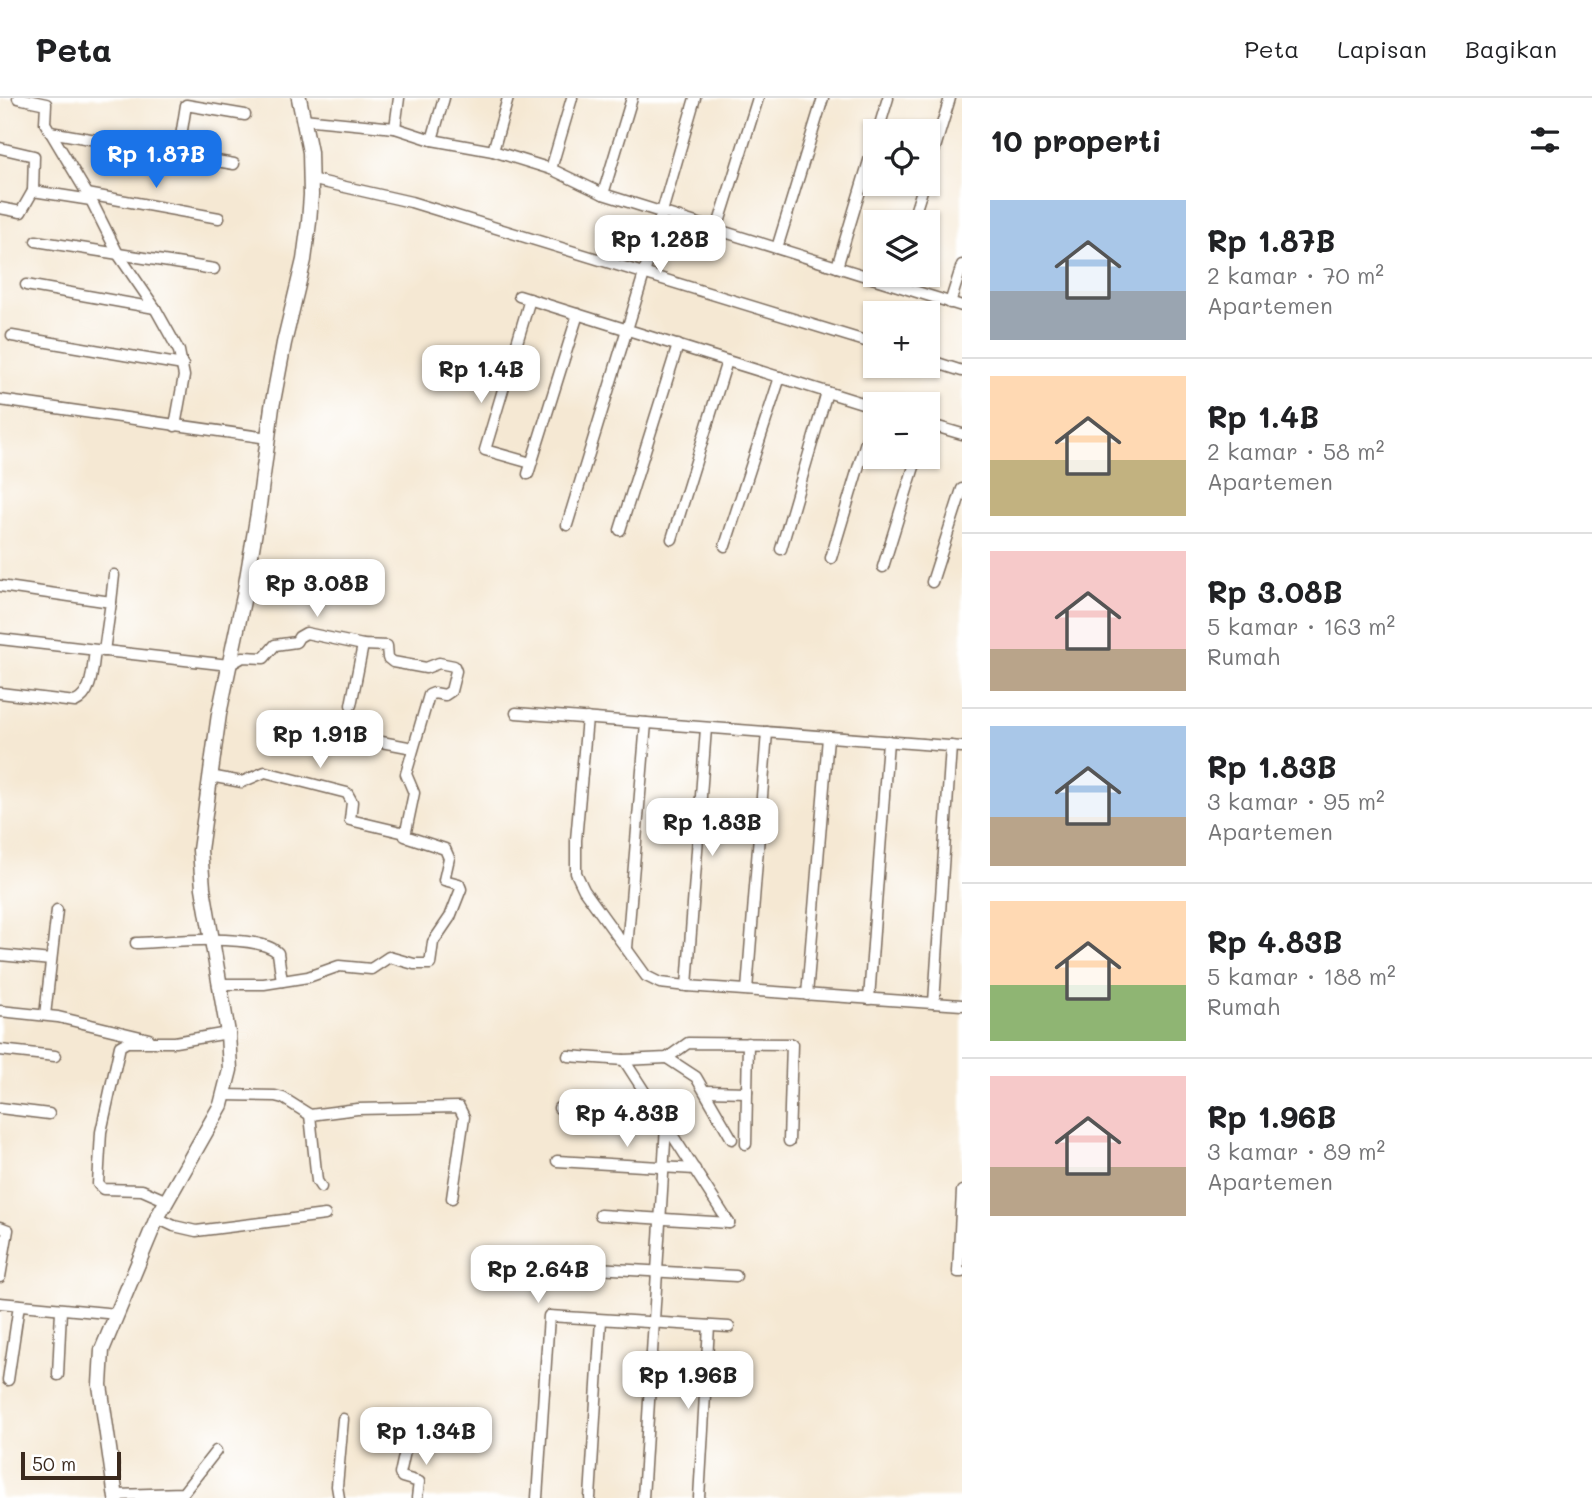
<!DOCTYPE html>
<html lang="id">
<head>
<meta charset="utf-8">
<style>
  :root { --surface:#fff; --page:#f2f2f2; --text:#202124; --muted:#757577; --line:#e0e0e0; --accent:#1a73e8 }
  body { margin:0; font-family:Mali,sans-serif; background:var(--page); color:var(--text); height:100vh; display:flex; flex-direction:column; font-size:26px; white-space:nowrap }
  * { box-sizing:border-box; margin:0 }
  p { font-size:23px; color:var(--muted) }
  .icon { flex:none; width:38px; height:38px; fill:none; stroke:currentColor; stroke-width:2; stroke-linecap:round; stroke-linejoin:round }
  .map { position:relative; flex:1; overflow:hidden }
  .details { display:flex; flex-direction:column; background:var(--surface); width:630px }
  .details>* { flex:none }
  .tools { position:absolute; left:863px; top:21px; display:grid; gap:14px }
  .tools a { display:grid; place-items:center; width:77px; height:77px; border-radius:0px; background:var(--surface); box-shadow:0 2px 5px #0004; font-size:35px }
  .scale { position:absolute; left:21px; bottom:18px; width:100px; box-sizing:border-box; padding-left:7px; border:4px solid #3b2a1e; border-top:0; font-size:19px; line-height:24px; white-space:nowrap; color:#3b2a1e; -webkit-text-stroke:5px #fff; paint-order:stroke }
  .price { position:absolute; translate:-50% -60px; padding:0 16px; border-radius:14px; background:#fff; color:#222; font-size:23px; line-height:46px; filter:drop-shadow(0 2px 4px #0008) }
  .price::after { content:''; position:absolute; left:50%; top:42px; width:21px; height:16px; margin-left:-10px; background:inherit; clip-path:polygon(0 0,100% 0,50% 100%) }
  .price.active { background:var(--accent); color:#fff }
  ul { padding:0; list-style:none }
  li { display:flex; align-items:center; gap:21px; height:175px; padding:0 28px }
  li+li { border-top:2px solid var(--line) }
  li span { display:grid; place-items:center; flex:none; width:196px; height:140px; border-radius:0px; color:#555 }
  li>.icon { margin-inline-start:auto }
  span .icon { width:84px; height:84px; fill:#fffc; stroke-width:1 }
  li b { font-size:30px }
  h2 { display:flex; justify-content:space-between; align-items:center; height:84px; padding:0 28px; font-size:30px }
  header { display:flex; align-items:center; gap:42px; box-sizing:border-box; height:98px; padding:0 35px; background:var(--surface); border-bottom:2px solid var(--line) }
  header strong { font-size:33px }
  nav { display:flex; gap:38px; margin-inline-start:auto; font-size:24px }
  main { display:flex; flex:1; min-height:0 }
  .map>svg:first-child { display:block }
</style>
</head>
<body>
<header>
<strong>Peta</strong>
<nav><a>Peta</a><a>Lapisan</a><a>Bagikan</a></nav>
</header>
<main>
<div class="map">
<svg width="962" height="1400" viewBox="0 0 962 1400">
  <rect width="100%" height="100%" fill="#fff"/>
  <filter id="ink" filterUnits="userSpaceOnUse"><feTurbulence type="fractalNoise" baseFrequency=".0143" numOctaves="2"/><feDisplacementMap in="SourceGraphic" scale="14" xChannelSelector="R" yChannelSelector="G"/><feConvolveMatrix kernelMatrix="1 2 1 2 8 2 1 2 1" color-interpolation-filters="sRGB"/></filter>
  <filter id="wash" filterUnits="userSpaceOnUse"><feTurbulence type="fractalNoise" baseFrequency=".00686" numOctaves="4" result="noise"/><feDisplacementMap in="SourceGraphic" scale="28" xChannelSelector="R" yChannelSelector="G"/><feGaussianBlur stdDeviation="1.57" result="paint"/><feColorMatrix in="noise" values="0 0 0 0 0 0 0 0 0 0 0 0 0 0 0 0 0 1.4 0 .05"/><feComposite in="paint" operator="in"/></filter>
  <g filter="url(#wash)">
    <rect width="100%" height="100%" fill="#f5e8d3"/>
  </g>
  <g filter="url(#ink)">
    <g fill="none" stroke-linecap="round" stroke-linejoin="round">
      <defs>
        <g id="minor">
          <polyline points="18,0 46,6 45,25 91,102 118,156 155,210 179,253 184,278 175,328"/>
          <polyline points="303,21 395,30 432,42 493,53 551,71 603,96 962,208"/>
          <polyline points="395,30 399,0"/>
          <polyline points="878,33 888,0"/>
          <polyline points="50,34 234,66"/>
          <polyline points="432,42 444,0"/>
          <polyline points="0,50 34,58 33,93"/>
          <polyline points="493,53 508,0"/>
          <polyline points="178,57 186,7 245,17"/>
          <polyline points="551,71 572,0"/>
          <polyline points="928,73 950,0"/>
          <polyline points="310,81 411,104 875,246"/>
          <polyline points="87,96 219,120"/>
          <polyline points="603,96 632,0"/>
          <polyline points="0,110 21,114 33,93 91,102"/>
          <polyline points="912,124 924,86"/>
          <polyline points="717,131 758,0"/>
          <polyline points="36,143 214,171"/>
          <polyline points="777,150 823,0"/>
          <polyline points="837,169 875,43"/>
          <polyline points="26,187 155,210"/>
          <polyline points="519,198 875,309"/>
          <polyline points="530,201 485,352 531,365"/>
          <polyline points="950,205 962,167"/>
          <polyline points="12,238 183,267"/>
          <polyline points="928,262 962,273"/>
          <polyline points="0,302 268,340"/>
          <polyline points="928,326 962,336"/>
          <polyline points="528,376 578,216"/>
          <polyline points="567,427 644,176 695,0"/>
          <polyline points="620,432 678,247"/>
          <polyline points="672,441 727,263"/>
          <polyline points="725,448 780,279"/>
          <polyline points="781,451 827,294"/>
          <polyline points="831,460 875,314"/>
          <polyline points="883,469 917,359"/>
          <polyline points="932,484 962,391"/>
          <polyline points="0,488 111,504 104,553"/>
          <polyline points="111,504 114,477"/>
          <polyline points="0,541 229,567 243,559 264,560 275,547 296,544 299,539 306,535 363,547 387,548 388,560 393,564 426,570 439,565 454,568 456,573 451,593 445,597 434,595 429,597 406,676 414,695 405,738 445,751 449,760 444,782 459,786 461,791 450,819 433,844 430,866 414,866 389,859 371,871 339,868 308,879 264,886 219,886"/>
          <path d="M0,595L75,604C93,596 92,571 95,553"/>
          <polyline points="351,607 363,547"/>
          <polyline points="516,615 962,649"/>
          <polyline points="587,620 576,742 576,775 584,792 646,878 660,885 687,888 962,907"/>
          <polyline points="325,641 358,645 371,642 413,650"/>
          <polyline points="210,678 242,684 265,674 347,695 352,704 350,722 405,735"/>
          <path d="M136,845C166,844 258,834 278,855L282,883"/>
          <polyline points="627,850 646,625"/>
          <polyline points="0,857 51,862"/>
          <polyline points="687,888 706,630"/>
          <polyline points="747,892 767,634"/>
          <polyline points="807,897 828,639"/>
          <polyline points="869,901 888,643"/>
          <polyline points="934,905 951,648"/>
          <polyline points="0,913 58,919 149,941"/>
          <polyline points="45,917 57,812"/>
          <polyline points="0,952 55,958"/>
          <polyline points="568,958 624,962 667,960 688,945 792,946 789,1043"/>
          <polyline points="667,960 696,979 732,1041"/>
          <polyline points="624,962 729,1125"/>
          <polyline points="706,993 747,994"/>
          <polyline points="224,997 275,998 283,1000 310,1017 357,1011 459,1009 464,1019 452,1100"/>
          <polyline points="0,1010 49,1016"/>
          <polyline points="559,1010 659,1017"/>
          <polyline points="310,1017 317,1083 321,1089"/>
          <polyline points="746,1046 748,945"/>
          <polyline points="557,1063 695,1071"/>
          <polyline points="962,1093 958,1174 962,1174"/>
          <polyline points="167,1103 142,1092 103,1091 98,1086 101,1034 120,948 127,944 175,944 228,935"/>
          <polyline points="600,1117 729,1125"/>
          <polyline points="157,1120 174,1128 196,1133 325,1117"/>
          <polyline points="0,1129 8,1132 0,1179"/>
          <polyline points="596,1170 736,1178"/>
          <polyline points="0,1205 117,1216"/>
          <polyline points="58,1277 61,1212"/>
          <polyline points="8,1282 19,1207"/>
          <polyline points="409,1335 400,1376 402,1379 419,1384 417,1400"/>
          <polyline points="117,1397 183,1395 216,1353"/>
          <polyline points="339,1400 337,1388 343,1321"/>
          <polyline points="537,1400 549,1218 729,1229"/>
          <polyline points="590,1400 601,1222"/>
          <polyline points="643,1400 666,1028"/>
          <polyline points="699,1400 709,1228"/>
        </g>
        <polyline id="tertiary" points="116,1400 100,1287 102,1252 157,1120 221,1007 230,972 228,935 203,790 200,752 219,616 244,498 258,415 272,309 284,245 304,162 309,124 311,97 310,54 299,0"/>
      </defs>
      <use href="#minor" stroke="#7c6c5d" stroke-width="13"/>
      <use href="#tertiary" stroke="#7c6c5d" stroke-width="17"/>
      <use href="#minor" stroke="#fff" stroke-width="10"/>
      <use href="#tertiary" stroke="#fff" stroke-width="14"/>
    </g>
  </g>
</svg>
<div class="tools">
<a><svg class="icon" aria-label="locate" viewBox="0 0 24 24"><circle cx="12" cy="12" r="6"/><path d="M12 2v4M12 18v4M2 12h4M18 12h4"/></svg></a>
<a><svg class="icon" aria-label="layers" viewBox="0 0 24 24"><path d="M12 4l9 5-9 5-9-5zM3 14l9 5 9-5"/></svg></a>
<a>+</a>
<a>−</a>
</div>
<div class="scale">50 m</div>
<b class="price active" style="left:156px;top:92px">Rp 1.87B</b>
<b class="price" style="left:660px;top:177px">Rp 1.28B</b>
<b class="price" style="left:481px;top:307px">Rp 1.4B</b>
<b class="price" style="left:317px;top:521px">Rp 3.08B</b>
<b class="price" style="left:320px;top:672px">Rp 1.91B</b>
<b class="price" style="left:712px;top:760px">Rp 1.83B</b>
<b class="price" style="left:627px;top:1051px">Rp 4.83B</b>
<b class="price" style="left:538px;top:1207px">Rp 2.64B</b>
<b class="price" style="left:688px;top:1313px">Rp 1.96B</b>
<b class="price" style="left:426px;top:1369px">Rp 1.34B</b>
</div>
<section class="details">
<h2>10 properti<svg class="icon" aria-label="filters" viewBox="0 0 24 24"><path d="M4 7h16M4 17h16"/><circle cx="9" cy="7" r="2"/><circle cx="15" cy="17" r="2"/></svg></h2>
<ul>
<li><span style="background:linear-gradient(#a9c7e8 65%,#9aa5b1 0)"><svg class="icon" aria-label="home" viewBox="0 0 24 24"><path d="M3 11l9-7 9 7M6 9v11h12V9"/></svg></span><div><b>Rp 1.87B</b><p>2 kamar · 70 m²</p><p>Apartemen</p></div></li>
<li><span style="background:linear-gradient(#ffd9b3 60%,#c2b280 0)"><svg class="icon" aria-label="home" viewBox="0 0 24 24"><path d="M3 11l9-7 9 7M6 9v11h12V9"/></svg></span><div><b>Rp 1.4B</b><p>2 kamar · 58 m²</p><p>Apartemen</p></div></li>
<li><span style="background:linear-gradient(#f6c9c9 70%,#b9a48a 0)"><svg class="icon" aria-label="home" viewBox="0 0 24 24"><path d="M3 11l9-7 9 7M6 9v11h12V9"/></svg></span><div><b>Rp 3.08B</b><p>5 kamar · 163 m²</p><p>Rumah</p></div></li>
<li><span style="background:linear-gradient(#a9c7e8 65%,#b9a48a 0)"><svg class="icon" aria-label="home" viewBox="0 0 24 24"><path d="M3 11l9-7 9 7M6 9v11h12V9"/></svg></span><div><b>Rp 1.83B</b><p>3 kamar · 95 m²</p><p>Apartemen</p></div></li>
<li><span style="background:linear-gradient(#ffd9b3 60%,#8fb573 0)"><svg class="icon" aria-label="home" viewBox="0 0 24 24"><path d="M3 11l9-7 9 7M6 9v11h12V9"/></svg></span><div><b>Rp 4.83B</b><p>5 kamar · 188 m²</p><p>Rumah</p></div></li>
<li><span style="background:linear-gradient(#f6c9c9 65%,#b9a48a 0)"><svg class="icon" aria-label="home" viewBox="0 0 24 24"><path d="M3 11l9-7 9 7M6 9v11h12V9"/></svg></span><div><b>Rp 1.96B</b><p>3 kamar · 89 m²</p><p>Apartemen</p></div></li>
</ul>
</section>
</main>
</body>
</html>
